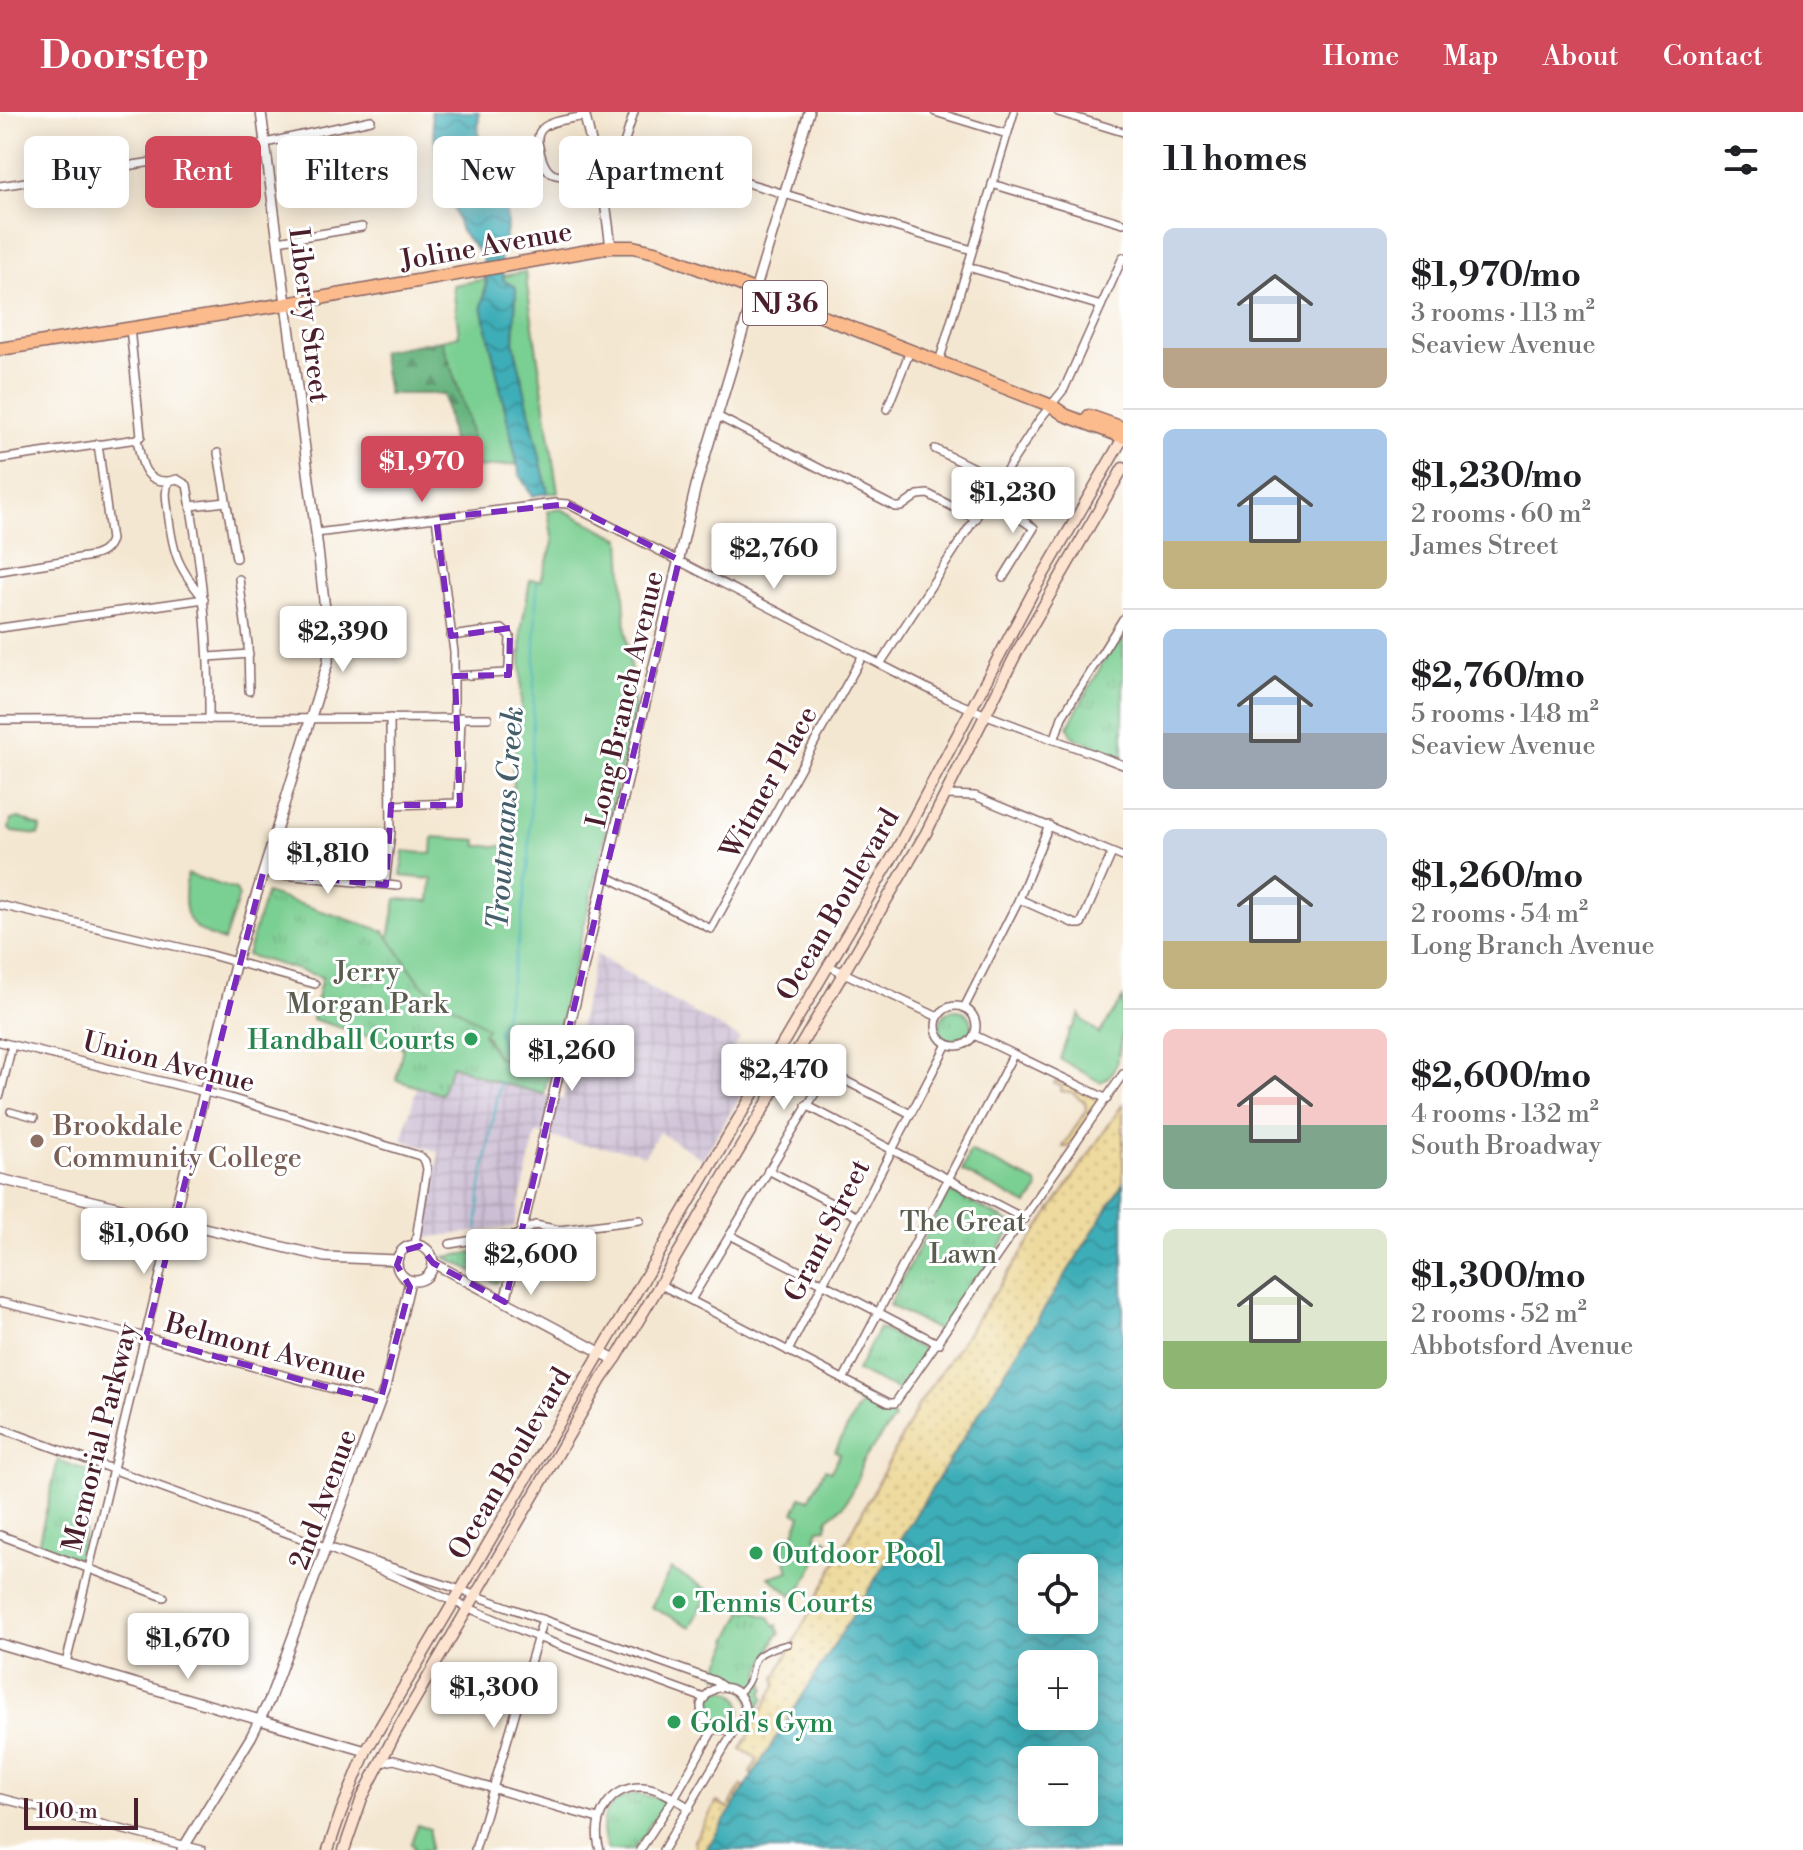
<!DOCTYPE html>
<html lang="en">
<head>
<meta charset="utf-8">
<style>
  :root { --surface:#fff; --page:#f2f2f2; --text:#202124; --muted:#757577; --line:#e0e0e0; --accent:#d1495b }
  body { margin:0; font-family:"Libre Bodoni",serif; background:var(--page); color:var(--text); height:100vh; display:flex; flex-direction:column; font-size:30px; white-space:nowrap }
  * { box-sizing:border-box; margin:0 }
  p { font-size:26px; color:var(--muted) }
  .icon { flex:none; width:44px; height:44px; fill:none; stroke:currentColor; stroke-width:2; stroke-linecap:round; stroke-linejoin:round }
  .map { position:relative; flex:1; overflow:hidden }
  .details { display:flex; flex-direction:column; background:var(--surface); width:680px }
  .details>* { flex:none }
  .guide { position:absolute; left:24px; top:24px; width:760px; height:72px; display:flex; gap:16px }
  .tools { position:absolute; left:1018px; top:1442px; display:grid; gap:16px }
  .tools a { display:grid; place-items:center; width:80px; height:80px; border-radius:12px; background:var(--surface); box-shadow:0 4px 20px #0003; font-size:40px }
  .scale { position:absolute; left:24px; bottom:20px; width:114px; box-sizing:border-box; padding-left:8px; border:4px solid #4a1f2b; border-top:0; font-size:22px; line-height:28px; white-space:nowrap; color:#4a1f2b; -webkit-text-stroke:6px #fff; paint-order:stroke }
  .price { position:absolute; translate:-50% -68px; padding:0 18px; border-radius:8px; background:#fff; color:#222; font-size:26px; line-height:52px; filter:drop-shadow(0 2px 4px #0008) }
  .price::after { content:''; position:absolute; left:50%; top:48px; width:24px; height:18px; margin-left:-12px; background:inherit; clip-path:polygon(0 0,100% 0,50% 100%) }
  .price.active { background:var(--accent); color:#fff }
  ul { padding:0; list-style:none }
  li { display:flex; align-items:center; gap:24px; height:200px; padding:0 40px }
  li+li { border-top:2px solid var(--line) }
  li span { display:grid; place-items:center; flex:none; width:224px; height:160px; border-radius:12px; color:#555 }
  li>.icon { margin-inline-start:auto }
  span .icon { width:96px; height:96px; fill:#fffc; stroke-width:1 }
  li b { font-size:34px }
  h2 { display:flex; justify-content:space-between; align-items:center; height:96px; padding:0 40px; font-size:34px }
  .pill { padding:0 28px; border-radius:12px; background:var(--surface); box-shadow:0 4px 20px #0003; font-size:28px; line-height:72px }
  .pill.active { background:var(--accent); color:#fff }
  header { display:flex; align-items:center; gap:48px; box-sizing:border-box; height:112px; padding:0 40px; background:var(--accent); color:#fff }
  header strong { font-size:38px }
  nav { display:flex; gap:44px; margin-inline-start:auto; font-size:28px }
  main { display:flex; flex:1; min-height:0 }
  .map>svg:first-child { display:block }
</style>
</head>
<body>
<header>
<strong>Doorstep</strong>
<nav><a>Home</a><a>Map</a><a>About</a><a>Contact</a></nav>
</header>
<main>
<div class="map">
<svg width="1123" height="1738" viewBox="0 0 1123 1738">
  <defs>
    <pattern id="industrial-grid" width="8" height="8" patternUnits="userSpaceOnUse" patternTransform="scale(2)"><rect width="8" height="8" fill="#ccbed4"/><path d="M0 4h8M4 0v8" fill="none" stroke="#b1a3b6"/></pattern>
    <pattern id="forest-firs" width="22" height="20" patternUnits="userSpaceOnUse" patternTransform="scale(2)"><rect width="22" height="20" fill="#63b27c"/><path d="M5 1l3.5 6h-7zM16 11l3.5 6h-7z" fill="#549066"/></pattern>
    <pattern id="sand-dots" width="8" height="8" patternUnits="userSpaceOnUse" patternTransform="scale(2)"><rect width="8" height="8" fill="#eeda9e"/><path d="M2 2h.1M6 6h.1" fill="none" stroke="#cebb88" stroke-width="1.8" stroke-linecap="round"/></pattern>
    <pattern id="park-tufts" width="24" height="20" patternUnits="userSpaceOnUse" patternTransform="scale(2)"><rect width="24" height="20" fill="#7acf92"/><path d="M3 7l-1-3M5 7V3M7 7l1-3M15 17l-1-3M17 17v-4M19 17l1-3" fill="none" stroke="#6bb17e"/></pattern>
    <pattern id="water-waves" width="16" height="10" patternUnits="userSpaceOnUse" patternTransform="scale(2)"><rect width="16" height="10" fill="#3eaeb8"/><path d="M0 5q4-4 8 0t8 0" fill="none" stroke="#368d96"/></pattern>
  </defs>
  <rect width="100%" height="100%" fill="#fff"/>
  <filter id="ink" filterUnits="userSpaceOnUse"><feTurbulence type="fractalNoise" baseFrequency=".0125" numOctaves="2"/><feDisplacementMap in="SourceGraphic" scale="16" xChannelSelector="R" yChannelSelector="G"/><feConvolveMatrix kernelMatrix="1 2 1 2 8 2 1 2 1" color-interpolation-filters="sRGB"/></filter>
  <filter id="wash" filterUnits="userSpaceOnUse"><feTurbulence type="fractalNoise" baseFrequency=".006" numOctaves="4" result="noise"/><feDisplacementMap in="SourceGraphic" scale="32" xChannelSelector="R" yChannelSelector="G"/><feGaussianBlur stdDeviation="1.8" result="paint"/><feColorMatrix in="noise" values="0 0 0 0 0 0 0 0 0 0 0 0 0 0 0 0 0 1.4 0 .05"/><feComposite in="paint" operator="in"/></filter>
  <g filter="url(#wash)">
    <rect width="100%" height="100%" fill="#f4e7d1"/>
    <polygon fill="url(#industrial-grid)" points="596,842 665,885 740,926 727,946 767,938 703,1047 659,1020 644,1044 634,1039 578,1032 536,1021 514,1115 423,1126 439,1040 402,1028 417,975 441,982 452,953 493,969 563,988"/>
    <g fill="#7acf92" stroke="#62775e" stroke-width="2">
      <polygon points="525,160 558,381 548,381 514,232 516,175 504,170 503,164"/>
      <polygon points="486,167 482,194 517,352 478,356 468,307 442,228 459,224 453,173"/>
      <polygon points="561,397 621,427 626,519 635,598 551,953 513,943 509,950 497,945 486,924 422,873 389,826 396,787 430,789 432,767 401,764 404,739 432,742 433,725 477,728 477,734 512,734 513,651 521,595 521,519 530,468 541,468 553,431 548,399"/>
      <path d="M187,762L236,778L239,784L224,829C184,817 182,801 187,762Z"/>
      <path d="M1123,886C1123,913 1123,964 1100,970L1060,947L1070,917L1073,916L1080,902L1082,907L1099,922Z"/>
      <polygon points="970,1039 1037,1071 1038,1078 1027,1093 962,1059"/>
      <polygon points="851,1281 893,1304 894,1307 862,1350 857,1369 844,1393 828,1406 826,1416 818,1417 815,1425 828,1428 802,1475 791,1483 769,1465 789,1459 785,1445 778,1439 783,1429 792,1425 801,1404 794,1400 801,1385 809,1388 825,1357 831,1359 840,1342 835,1339 860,1292 847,1285"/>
      <polygon points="671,1457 710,1479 691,1515 651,1495"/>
      <circle cx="723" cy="1596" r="18"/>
      <polygon points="417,1713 430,1717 430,1738 413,1738 414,1734 411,1732"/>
    </g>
    <polygon fill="url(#forest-firs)" stroke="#566854" stroke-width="2" points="442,228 468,307 478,356 457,359 444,282 388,282 381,239"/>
    <g fill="url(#sand-dots)" stroke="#9c7c64" stroke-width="2">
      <polygon points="1057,968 1101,989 1069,1035 1063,1035 1086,998 1085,990 1071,980 1060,979 1061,974 1054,971"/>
      <polygon points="1123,992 1123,1208 860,1738 696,1738 694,1729 717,1690 728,1696 742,1673 747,1676 754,1663 750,1661 758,1647 741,1637 776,1573 775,1566 919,1292"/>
    </g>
    <g fill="url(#park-tufts)" stroke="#62775e" stroke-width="2">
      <polygon points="1123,522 1123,646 1073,625 1068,614 1104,549"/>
      <polygon points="19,706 41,715 38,723 12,720 9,717 11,708"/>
      <polygon points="266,781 384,819 422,873 487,916 483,922 497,945 509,950 512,943 551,953 544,982 493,969 452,953 441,982 396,968 403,935 312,907 322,865 247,843"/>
      <circle cx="956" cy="914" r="16"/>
      <polygon points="949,1079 1015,1113 941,1220 889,1193"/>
      <path d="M502,1136L506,1139C507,1149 504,1166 496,1171L445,1145Z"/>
      <polygon points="879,1216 924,1238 900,1279 857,1259"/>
      <polygon points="58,1348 98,1363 78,1447 38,1433"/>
      <path d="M754,1497L758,1502L769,1505L775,1514L777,1513L780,1522L777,1523L760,1560L765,1576L762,1582L764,1586L755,1602H751C752,1578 738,1571 718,1564L716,1560L730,1530L728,1528L743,1499L750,1500Z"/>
      <path d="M635,1682L666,1687V1692L648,1715L644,1726L640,1727L633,1738H608C597,1709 603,1690 635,1682Z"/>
    </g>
    <g fill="url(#water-waves)" stroke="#446672" stroke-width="2" fill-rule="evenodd">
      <path d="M431,0H479C479,10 477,22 480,32C490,67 522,105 499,140L504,169L516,175L514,232L548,381L532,384L520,364L482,194L487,172L482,144L461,119L437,46Z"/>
      <path d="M1123,1071V1738H706ZM1032,1456H1084V1508H1032ZM1032,1552H1084V1604H1032ZM1032,1648H1084V1700H1032Z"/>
    </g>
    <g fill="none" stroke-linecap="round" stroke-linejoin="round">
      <g stroke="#3eaeb8" stroke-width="2">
        <polyline points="504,944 498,919 504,904 521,814 529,746 537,469"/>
        <polyline points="477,1118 481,1075 500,970"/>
      </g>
    </g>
  </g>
  <g filter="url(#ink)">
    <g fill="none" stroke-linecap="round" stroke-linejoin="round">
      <defs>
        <g id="pedestrian">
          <polyline points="10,999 35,1006"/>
          <path d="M739,1581C766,1556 734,1545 788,1532"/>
        </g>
        <g id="minor">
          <polyline points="935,0 1007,22"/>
          <polyline points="1058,0 1123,20"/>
          <path d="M585,4C572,7 551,8 542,17C537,22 537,28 539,35C547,75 562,64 596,56"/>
          <polyline points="624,34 972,138"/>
          <polyline points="992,72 1123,111"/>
          <polyline points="0,74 247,35 371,8"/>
          <polyline points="606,88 634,0"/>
          <polyline points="278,129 362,115"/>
          <polyline points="968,155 1101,194"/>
          <polyline points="939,250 1014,0"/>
          <polyline points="887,297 910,239"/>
          <polyline points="717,304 895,395 901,395 918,383 928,382 976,407"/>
          <path d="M137,327C141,347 142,371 169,369"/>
          <polyline points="935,337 1000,369"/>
          <polyline points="218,341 236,446"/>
          <polyline points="0,347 137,327 141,324 130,216"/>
          <polyline points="989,386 1034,416 1003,466"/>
          <polyline points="191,394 226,390"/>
          <polyline points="436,406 454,540 454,605"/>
          <path d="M316,421L555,391L568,392L946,586C1003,612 1064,630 1123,653"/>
          <path d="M0,459L92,444C102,441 107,438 111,428L98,332"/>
          <polyline points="239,467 248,532 249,579"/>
          <path d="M204,487C177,454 173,442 168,400C167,389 164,380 169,369L177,367L187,373C201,451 210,528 209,608"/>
          <polyline points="0,516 204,487"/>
          <polyline points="451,524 502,517 510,524 509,556 506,561 455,564"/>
          <polyline points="209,545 249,542"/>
          <polyline points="880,552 1040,307 1064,277 1123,145"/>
          <polyline points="0,608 488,606"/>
          <polyline points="1055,626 1062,605 1123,507"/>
          <polyline points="947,683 975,684 1123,745"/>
          <polyline points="391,693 458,691 461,605"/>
          <polyline points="263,761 397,774"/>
          <polyline points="606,764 711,817 863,543"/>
          <polyline points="385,773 391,720 390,606"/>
          <polyline points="1019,787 1075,812 1081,812 1112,741"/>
          <polyline points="0,793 204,841 315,872"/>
          <polyline points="829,854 938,905"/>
          <circle cx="956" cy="914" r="20"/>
          <polyline points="964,896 1019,787 1049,713"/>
          <polyline points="974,923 1107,987"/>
          <polyline points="0,930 230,986 420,1044 425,1049 427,1057 415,1133"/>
          <polyline points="0,983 12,933"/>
          <polyline points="806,993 1025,1107"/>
          <polyline points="768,1058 858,1105"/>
          <polyline points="730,1123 939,1232"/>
          <polyline points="450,1132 496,1124 514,1124 535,1113 559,1118 640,1108"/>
          <polyline points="659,1172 889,1291 895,1291 1123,962"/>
          <polyline points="691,1188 826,963 838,965 911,1002"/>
          <polyline points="0,1190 146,1225 380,1290"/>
          <polyline points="788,1239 947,932"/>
          <polyline points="843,1268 1013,943"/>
          <polyline points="0,1316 328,1436 537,1525 704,1586"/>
          <polyline points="0,1423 164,1485"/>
          <polyline points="334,1437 449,1474 715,1569 722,1574"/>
          <polyline points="66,1551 173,1109"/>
          <polyline points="381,1651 394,1648 405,1651 598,1707"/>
          <polyline points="0,1686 202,1738"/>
          <polyline points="475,1738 543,1507"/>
          <path d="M600,1738C590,1708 609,1673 643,1675C660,1676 676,1688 690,1696"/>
          <polyline points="640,1738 674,1686 714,1616"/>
          <path d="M663,1738L745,1601C746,1572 711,1565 701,1593C701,1613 717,1623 735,1615"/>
        </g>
        <g id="tertiary">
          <polyline points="584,0 605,90 611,135"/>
          <polyline points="0,1067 325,1145 397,1148"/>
          <polyline points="173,1109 236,849 328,550 329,531 316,421 261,0"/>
          <circle cx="415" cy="1151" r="18"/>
          <polyline points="433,1151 615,1248"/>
          <polyline points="505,1190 696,374 809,0"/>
          <polyline points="0,1532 366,1639"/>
          <polyline points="182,1738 251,1625 269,1589 385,1276 410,1169"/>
        </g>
        <g id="secondary">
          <polyline points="328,1738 341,1700 366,1639 896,739 1032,482 1123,326"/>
          <polyline points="344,1738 362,1686 396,1620 602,1266 617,1245 926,721 1018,538 1123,356"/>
        </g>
        <g id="primary">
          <polyline points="0,237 286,192 611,135 633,135 659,141 1052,294 1065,303 1123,325"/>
          <polyline points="1089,304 1123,316"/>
        </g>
      </defs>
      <use href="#pedestrian" stroke="#866565" stroke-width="8"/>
      <use href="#minor" stroke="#866565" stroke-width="10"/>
      <use href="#tertiary" stroke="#866565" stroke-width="12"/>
      <use href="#secondary" stroke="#866565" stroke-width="13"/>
      <use href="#primary" stroke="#866565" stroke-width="15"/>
      <use href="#pedestrian" stroke="#fff" stroke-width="5"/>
      <use href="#minor" stroke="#fff" stroke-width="7"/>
      <use href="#tertiary" stroke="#fff" stroke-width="9"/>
      <use href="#secondary" stroke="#fde4d1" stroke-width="10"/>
      <use href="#primary" stroke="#fbbb8d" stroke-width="12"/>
    </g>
  </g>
  <path fill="none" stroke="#7b2cbf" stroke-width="6" stroke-dasharray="16 10" stroke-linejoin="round" d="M568,392L679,448L505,1190L433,1151L420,1134L402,1139L397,1153L410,1175L380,1290L146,1225L263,761L386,773L391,693H460L455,564L509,563L510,516L451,524L436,406Z"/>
  <g fill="#2e9e5b" stroke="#fff" stroke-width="3">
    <circle cx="471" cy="927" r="8"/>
    <circle cx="756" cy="1441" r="8"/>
    <circle cx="679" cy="1490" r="8"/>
    <circle cx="674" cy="1610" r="8"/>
  </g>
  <circle fill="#8d6e63" stroke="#fff" stroke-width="3" cx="37" cy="1029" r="8"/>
  <g text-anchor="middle" stroke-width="6" stroke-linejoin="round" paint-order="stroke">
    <rect fill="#fff" stroke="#80626b" stroke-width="2" x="743" y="169" width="84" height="44" rx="6"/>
    <g font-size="26" font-weight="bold" fill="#4a1f2b">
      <text x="785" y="200">NJ 36</text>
    </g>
    <g font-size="28" fill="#4a1f2b" stroke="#fff">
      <text transform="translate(486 133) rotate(-10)" y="10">Joline Avenue</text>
      <text transform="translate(310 203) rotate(83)" y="10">Liberty Street</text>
      <text transform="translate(624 587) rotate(-77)" y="10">Long Branch Avenue</text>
      <text transform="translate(768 670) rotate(-61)" y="10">Witmer Place</text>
      <text transform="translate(837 792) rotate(-60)" y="10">Ocean Boulevard</text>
      <text transform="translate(169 949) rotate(14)" y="10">Union Avenue</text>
      <text transform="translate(826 1118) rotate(-63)" y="10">Grant Street</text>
      <text transform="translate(266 1236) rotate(15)" y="10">Belmont Avenue</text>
      <text transform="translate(99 1325) rotate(-76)" y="10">Memorial Parkway</text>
      <text transform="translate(509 1351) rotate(-60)" y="10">Ocean Boulevard</text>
      <text transform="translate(322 1387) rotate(-70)" y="10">2nd Avenue</text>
    </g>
    <g font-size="28" fill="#5b5d4f" stroke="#fff">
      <text x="367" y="869">Jerry<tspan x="367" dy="32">Morgan Park</tspan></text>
      <text x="963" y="1119">The Great<tspan x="963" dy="32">Lawn</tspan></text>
    </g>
    <g font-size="28" fill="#27864d" stroke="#fff" text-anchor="start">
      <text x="455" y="937" text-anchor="end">Handball Courts</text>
      <text x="772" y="1451">Outdoor Pool</text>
      <text x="695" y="1500">Tennis Courts</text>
      <text x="690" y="1620">Gold's Gym</text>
    </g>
    <g font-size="28" fill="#785e54" stroke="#fff" text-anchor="start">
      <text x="53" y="1023">Brookdale<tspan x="53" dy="32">Community College</tspan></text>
    </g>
    <g font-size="30" font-style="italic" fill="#455f6a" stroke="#fff">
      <text transform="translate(505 706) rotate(-86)" y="10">Troutmans Creek</text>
    </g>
  </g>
</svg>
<div class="tools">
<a><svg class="icon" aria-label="locate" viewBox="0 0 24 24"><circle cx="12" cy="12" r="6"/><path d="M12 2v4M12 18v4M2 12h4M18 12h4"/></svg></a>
<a>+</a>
<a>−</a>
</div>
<div class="scale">100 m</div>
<b class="price active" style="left:422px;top:392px">$1,970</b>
<b class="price" style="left:1013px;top:423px">$1,230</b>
<b class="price" style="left:774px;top:479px">$2,760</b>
<b class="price" style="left:343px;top:562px">$2,390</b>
<b class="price" style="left:328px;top:784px">$1,810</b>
<b class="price" style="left:572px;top:981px">$1,260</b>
<b class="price" style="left:784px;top:1000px">$2,470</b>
<b class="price" style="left:144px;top:1164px">$1,060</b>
<b class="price" style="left:531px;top:1185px">$2,600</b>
<b class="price" style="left:188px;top:1569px">$1,670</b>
<b class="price" style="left:494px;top:1618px">$1,300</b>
<div class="guide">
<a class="pill">Buy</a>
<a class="pill active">Rent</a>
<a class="pill">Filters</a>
<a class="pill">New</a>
<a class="pill">Apartment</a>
</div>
</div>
<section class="details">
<h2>11 homes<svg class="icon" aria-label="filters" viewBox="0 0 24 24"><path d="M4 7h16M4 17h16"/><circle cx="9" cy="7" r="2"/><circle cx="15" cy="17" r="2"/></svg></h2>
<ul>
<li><span style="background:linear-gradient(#c9d6e8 75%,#b9a48a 0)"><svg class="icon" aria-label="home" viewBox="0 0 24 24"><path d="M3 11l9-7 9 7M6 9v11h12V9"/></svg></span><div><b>$1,970/mo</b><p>3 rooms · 113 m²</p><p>Seaview Avenue</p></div></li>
<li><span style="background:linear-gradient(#a9c7e8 70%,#c2b280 0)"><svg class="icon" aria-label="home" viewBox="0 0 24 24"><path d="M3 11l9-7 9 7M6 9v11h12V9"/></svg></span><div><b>$1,230/mo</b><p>2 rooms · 60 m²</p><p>James Street</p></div></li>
<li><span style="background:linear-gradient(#a9c7e8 65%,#9aa5b1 0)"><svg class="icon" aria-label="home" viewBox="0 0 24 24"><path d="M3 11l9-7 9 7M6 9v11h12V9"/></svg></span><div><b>$2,760/mo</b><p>5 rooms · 148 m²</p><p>Seaview Avenue</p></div></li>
<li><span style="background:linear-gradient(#c9d6e8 70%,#c2b280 0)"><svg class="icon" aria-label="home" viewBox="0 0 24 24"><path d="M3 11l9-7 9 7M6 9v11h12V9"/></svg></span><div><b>$1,260/mo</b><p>2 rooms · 54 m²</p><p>Long Branch Avenue</p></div></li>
<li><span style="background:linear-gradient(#f6c9c9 60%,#7fa58c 0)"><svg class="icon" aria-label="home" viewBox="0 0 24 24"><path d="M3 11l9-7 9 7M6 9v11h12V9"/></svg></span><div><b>$2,600/mo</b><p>4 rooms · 132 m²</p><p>South Broadway</p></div></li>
<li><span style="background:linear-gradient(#dfe7d0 70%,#8fb573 0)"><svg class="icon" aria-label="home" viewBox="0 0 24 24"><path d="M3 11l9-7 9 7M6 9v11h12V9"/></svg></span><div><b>$1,300/mo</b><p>2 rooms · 52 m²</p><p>Abbotsford Avenue</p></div></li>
</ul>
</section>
</main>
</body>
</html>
